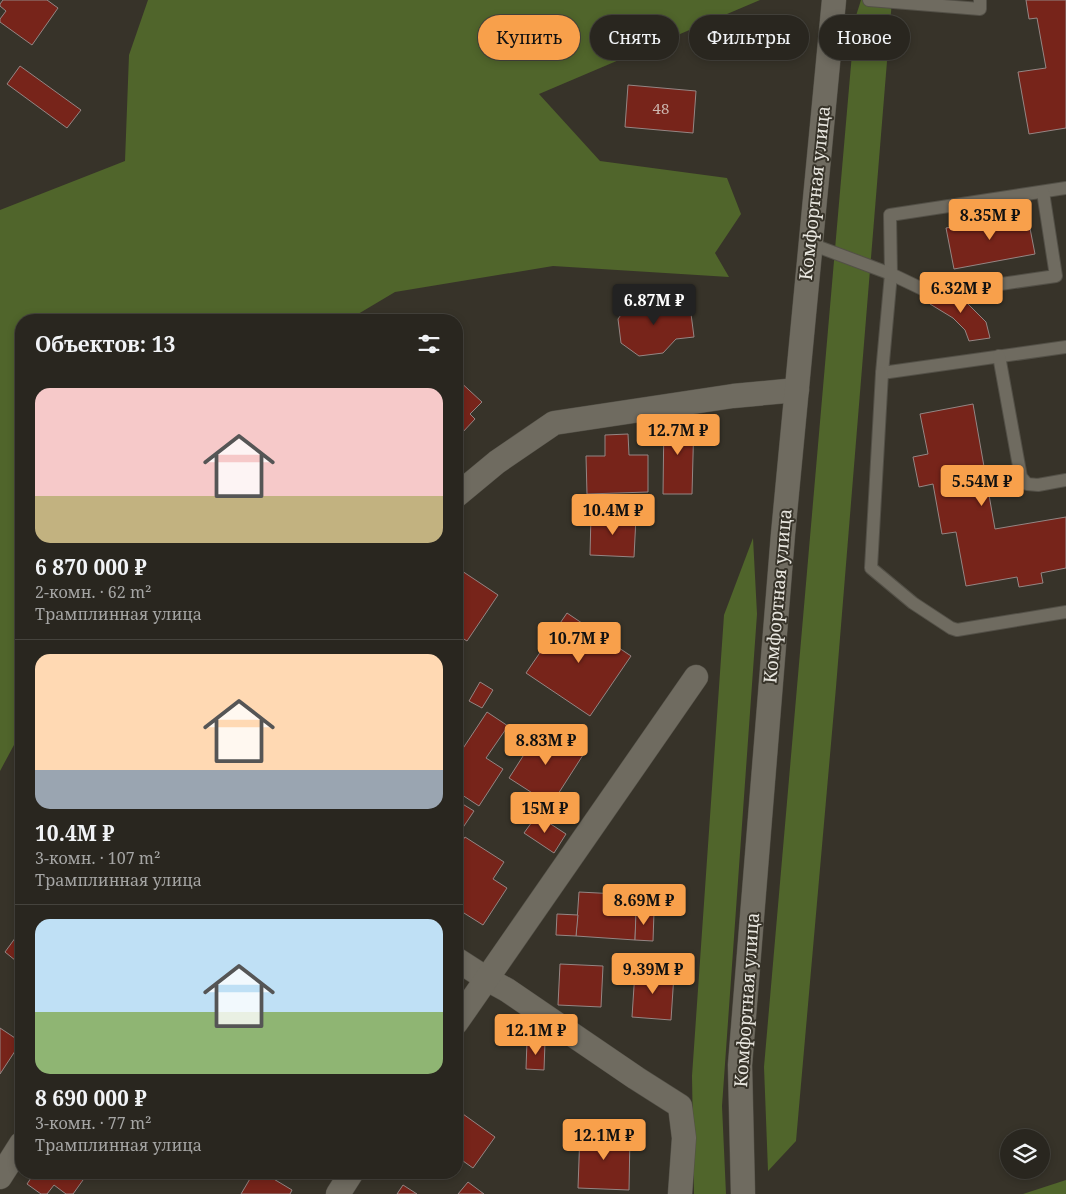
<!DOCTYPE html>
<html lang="ru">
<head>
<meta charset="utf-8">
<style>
  :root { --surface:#29261f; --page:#35322c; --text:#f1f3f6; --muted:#a5a5a4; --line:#45433d; --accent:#f8a04b }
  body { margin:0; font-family:"Noto Serif",serif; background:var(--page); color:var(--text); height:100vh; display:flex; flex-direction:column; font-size:19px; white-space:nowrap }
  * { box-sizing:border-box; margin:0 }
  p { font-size:16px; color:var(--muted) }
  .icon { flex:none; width:28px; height:28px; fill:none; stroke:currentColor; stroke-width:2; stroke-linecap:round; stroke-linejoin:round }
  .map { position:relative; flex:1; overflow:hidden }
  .sheet { position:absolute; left:15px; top:314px; width:448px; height:865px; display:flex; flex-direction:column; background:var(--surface); border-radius:20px; box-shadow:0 2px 8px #0003,0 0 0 1px var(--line) }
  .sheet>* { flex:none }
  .hud { position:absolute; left:478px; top:15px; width:475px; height:45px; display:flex; gap:10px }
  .buttons { position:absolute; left:1000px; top:1129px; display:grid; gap:10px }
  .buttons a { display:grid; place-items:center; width:50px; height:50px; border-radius:50%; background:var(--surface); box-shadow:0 2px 8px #0003,0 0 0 1px var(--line); font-size:25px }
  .price { position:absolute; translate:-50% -42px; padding:0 11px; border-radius:5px; background:var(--accent); color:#111; font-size:16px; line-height:32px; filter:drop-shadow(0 1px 2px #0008) }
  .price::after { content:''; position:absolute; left:50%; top:30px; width:15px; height:11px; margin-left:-8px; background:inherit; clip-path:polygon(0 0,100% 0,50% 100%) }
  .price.selected { background:#222; color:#fff }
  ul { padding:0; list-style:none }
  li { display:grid; align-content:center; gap:10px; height:265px; padding:0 20px }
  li+li { border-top:1px solid var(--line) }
  li span { display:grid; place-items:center; height:155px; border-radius:15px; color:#555 }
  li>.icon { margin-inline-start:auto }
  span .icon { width:90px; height:90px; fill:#fffc; stroke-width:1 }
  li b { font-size:21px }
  h2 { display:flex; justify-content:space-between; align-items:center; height:60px; padding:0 20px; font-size:21px }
  .tag { padding:0 18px; border-radius:22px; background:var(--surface); box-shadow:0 2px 8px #0003,0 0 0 1px var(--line); font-size:18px; line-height:45px }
  .tag.selected { background:var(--accent); color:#111 }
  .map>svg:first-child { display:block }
</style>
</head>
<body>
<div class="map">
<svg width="1066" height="1194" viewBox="0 0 1066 1194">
  <rect width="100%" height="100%" fill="#373329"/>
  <g fill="#50652b">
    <polygon points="148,0 760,0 539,94 600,161 727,178 741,214 715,253 729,277 553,266 395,292 348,320 21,320 21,732 0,771 0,210 125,161 129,55"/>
    <polygon points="861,0 892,0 836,687 796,1141 768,1171 764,1067 855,19"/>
    <polygon points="753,538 757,614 722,1106 726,1194 694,1194 692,1076 724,615"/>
    <polygon points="1066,1180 1066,1194 1023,1194"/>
  </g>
  <g fill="#77241a" stroke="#948684">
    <polygon points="3,0 47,0 58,8 32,45 0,22 0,19 6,11 0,6 0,4"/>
    <polygon points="1026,0 1066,0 1066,128 1029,134 1018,72 1046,68 1037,18 1029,19"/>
    <polygon points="20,66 81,110 67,128 7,84"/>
    <polygon points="628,85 696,91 693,133 625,127"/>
    <polygon points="1027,213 1035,254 954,269 946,228"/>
    <polygon points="940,286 967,303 986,322 990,338 969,341 965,330 953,318 930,304"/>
    <polygon points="654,299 672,308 690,306 694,337 676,339 663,353 639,356 621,343 618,319 630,302"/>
    <polygon points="456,378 482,402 470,414 475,419 462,433 457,428 456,429"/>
    <polygon points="973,404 995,529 1066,517 1066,568 1041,573 1043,583 1019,587 1017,577 966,586 956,532 942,534 933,484 919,487 913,457 928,454 920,414"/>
    <polygon points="664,417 694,418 692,494 663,494"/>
    <polygon points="628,434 629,455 648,455 648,492 587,494 586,456 605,456 605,435"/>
    <polygon points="591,515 636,517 634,557 590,555"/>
    <polygon points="456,567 498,595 467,641 456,634"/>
    <polygon points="567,613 631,656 590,716 526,673"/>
    <polygon points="480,682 493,690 482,708 469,701"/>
    <polygon points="487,712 508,726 486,758 503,769 479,806 456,791 456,759"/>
    <polygon points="541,728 583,755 551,805 509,778"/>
    <polygon points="456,800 474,811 460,832 456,829"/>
    <polygon points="537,815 566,834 554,853 524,833"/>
    <polygon points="465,837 504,862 493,879 507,888 483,925 456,908 456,850"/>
    <polygon points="579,892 637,895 635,940 576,936"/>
    <polygon points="636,911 654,912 653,941 635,940"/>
    <polygon points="557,914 578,915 576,936 556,935"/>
    <polygon points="21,930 21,965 5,952"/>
    <polygon points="560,964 603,966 601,1007 558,1005"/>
    <polygon points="635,971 674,974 671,1020 632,1017"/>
    <polygon points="0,1028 21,1042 0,1074"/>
    <polygon points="527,1041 545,1042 544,1070 526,1069"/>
    <polygon points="456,1109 495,1137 473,1168 456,1156"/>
    <polygon points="580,1132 630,1134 629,1190 578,1188"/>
    <polygon points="35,1172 87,1172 88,1173 73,1194 66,1194 54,1185 47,1194 41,1194 27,1184"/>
    <polygon points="254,1172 262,1172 292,1190 290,1194 241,1194"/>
    <polygon points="468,1182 484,1194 458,1194"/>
    <polygon points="403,1185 417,1194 397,1194"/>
  </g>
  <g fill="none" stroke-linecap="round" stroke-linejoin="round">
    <defs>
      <g id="lane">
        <polyline points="869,0 980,9 980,0"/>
        <polyline points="1066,188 890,215 891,274 882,373 1066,347"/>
        <polyline points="811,244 891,274 935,295"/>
        <polyline points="994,285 1056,276 1043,192"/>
        <polyline points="999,356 1021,477 1027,484 1038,485 1066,480"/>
        <polyline points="882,373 871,568 913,603 951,628 957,630 1066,612"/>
      </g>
      <g id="street">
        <polyline points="456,496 497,462 554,423 733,396 797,390"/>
        <polyline points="456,959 487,979 507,990 636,1078 680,1106 684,1138 680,1194"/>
        <polyline points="456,1023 696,677"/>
        <polyline points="0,1177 21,1144"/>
        <polyline points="338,1194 352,1172"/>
        <polyline points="743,1194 740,1065 783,534 834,0"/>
      </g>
    </defs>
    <use href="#lane" stroke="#535047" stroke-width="14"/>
    <use href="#street" stroke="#535047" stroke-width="25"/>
    <use href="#lane" stroke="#6f6b60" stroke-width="12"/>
    <use href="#street" stroke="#6f6b60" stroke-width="24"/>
  </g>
  <g text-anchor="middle" stroke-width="4" stroke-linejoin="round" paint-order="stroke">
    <g font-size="15" fill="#ccb6ae">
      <text x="661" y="114">48</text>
    </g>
    <g font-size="18" fill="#e8e6df" stroke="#373329">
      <text transform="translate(815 193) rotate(-84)" y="6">Комфортная улица</text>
      <text transform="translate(778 596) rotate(-85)" y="6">Комфортная улица</text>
      <text transform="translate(747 1000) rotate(-86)" y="6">Комфортная улица</text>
    </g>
  </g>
</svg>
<div class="buttons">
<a><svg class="icon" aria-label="layers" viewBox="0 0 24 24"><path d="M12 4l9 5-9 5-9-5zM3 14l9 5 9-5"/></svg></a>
</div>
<b class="price" style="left:990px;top:241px">8.35M ₽</b>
<b class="price" style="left:961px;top:314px">6.32M ₽</b>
<b class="price selected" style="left:654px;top:326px">6.87M ₽</b>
<b class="price" style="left:678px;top:456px">12.7M ₽</b>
<b class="price" style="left:982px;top:507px">5.54M ₽</b>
<b class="price" style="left:613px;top:536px">10.4M ₽</b>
<b class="price" style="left:579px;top:664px">10.7M ₽</b>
<b class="price" style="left:546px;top:766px">8.83M ₽</b>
<b class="price" style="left:545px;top:834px">15M ₽</b>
<b class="price" style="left:644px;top:926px">8.69M ₽</b>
<b class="price" style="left:653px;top:995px">9.39M ₽</b>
<b class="price" style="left:536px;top:1056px">12.1M ₽</b>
<b class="price" style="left:604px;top:1161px">12.1M ₽</b>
<div class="hud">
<a class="tag selected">Купить</a>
<a class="tag">Снять</a>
<a class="tag">Фильтры</a>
<a class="tag">Новое</a>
</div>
<section class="sheet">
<h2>Объектов: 13<svg class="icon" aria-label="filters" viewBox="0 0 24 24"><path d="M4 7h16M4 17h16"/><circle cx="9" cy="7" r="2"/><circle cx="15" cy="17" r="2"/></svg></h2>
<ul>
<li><span style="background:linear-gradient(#f6c9c9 70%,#c2b280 0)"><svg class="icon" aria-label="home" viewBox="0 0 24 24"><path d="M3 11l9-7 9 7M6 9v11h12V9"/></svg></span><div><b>6 870 000 ₽</b><p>2-комн. · 62 m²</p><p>Трамплинная улица</p></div></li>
<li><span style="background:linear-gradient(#ffd9b3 75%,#9aa5b1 0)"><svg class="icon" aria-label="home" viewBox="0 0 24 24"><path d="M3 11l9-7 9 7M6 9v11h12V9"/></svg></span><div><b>10.4M ₽</b><p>3-комн. · 107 m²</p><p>Трамплинная улица</p></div></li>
<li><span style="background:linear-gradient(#bfe0f5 60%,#8fb573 0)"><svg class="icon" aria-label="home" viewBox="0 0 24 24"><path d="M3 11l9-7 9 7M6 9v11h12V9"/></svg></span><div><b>8 690 000 ₽</b><p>3-комн. · 77 m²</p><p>Трамплинная улица</p></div></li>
</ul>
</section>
</div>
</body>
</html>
